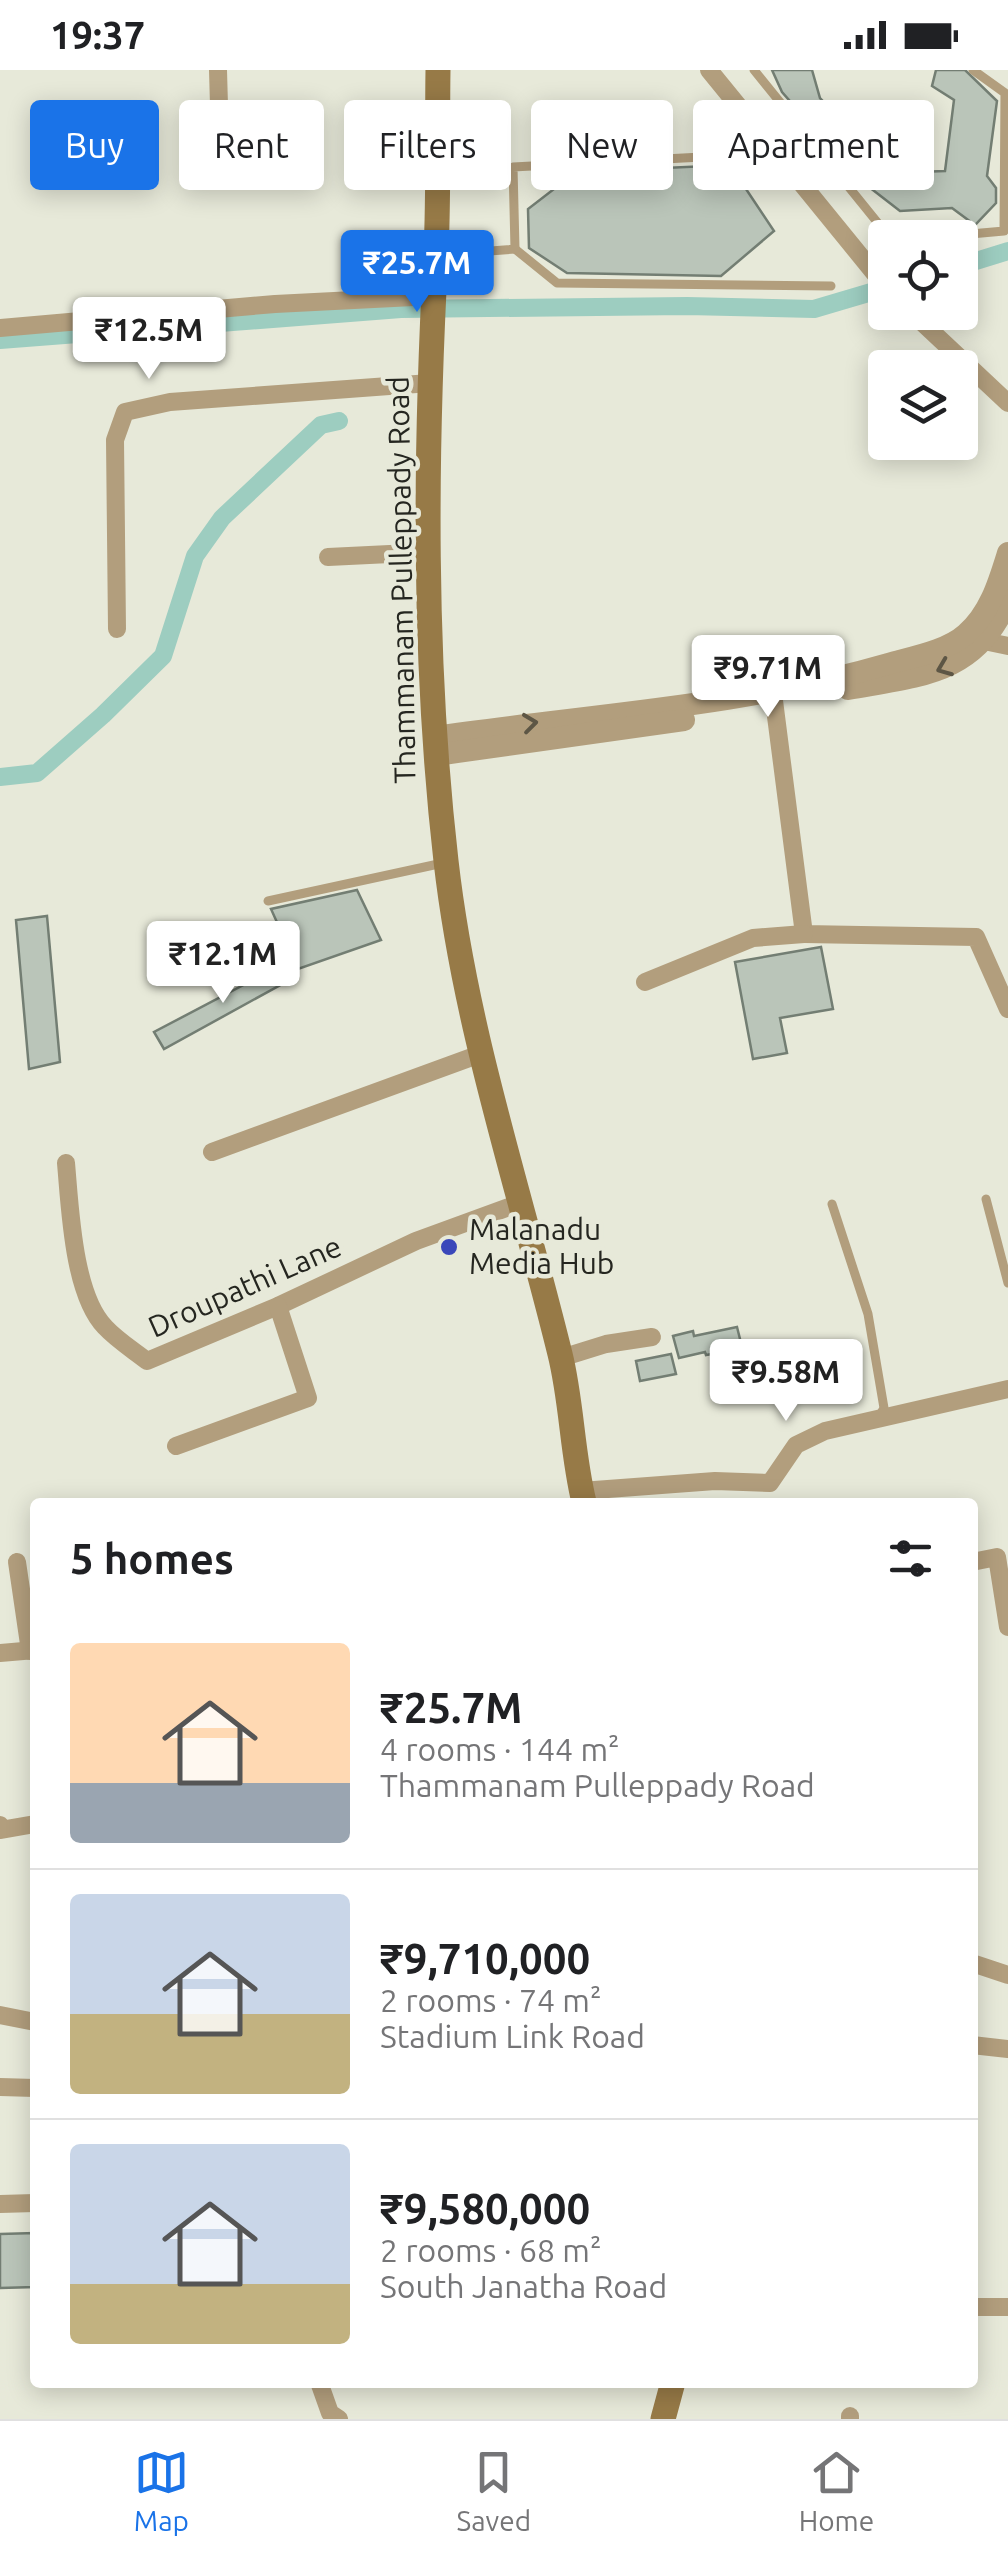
<!DOCTYPE html>
<html lang="en">
<head>
<meta charset="utf-8">
<style>
  :root { --surface:#fff; --page:#f6f6f6; --text:#202124; --muted:#757577; --line:#e0e0e0; --accent:#1a73e8 }
  body { margin:0; font-family:Ubuntu,sans-serif; background:var(--page); color:var(--text); height:100vh; display:flex; flex-direction:column; font-size:38px; white-space:nowrap }
  * { box-sizing:border-box; margin:0 }
  p { font-size:32px; color:var(--muted) }
  .icon { flex:none; width:55px; height:55px; fill:none; stroke:currentColor; stroke-width:2; stroke-linecap:round; stroke-linejoin:round }
  .map { position:relative; flex:1; overflow:hidden }
  .panel { position:absolute; left:30px; top:1428px; width:948px; height:890px; display:flex; flex-direction:column; background:var(--surface); border-radius:10px; box-shadow:0 5px 25px #0003 }
  .panel>* { flex:none }
  .hud { position:absolute; left:30px; top:30px; width:950px; height:90px; display:flex; gap:20px }
  .fabs { position:absolute; left:868px; top:150px; display:grid; gap:20px }
  .fabs a { display:grid; place-items:center; width:110px; height:110px; border-radius:10px; background:var(--surface); box-shadow:0 5px 25px #0003; font-size:50px }
  .price { position:absolute; translate:-50% -85px; padding:0 22px; border-radius:10px; background:#fff; color:#222; font-size:32px; line-height:65px; filter:drop-shadow(0 2px 5px #0008) }
  .price::after { content:''; position:absolute; left:50%; top:60px; width:30px; height:22px; margin-left:-15px; background:inherit; clip-path:polygon(0 0,100% 0,50% 100%) }
  .price.selected { background:var(--accent); color:#fff }
  ul { padding:0; list-style:none }
  li { display:flex; align-items:center; gap:30px; height:250px; padding:0 40px }
  li+li { border-top:2px solid var(--line) }
  li span { display:grid; place-items:center; flex:none; width:280px; height:200px; border-radius:10px; color:#555 }
  li>.icon { margin-inline-start:auto }
  span .icon { width:120px; height:120px; fill:#fffc; stroke-width:1 }
  li b { font-size:42px }
  h2 { display:flex; justify-content:space-between; align-items:center; height:120px; padding:0 40px; font-size:42px }
  .chip { padding:0 35px; border-radius:10px; background:var(--surface); box-shadow:0 5px 25px #0003; font-size:35px; line-height:90px }
  .chip.selected { background:var(--accent); color:#fff }
  .status { display:flex; justify-content:space-between; align-items:center; height:70px; padding:0 50px; background:var(--surface); direction:ltr }
  .status svg { height:28px; fill:currentColor }
  .menu { display:flex; justify-content:space-around; align-items:center; height:140px; border-top:2px solid var(--line); background:var(--surface); font-size:28px; color:var(--muted) }
  .menu a { display:grid; justify-items:center; gap:5px }
  .menu .selected { color:var(--accent) }
  .map>svg:first-child { display:block }
</style>
</head>
<body>
<div class="status"><b>19:37</b><svg viewBox="0 0 49 12"><path d="M0 12V9h3v3zM5 12V6h3v6zM10 12V3h3v9zM15 12V0h3v12zM26 1h20v11H26zM47 4h2v5h-2z"/></svg></div>
<div class="map">
<svg width="1008" height="2349" viewBox="0 0 1008 2349">
  <rect width="100%" height="100%" fill="#e7e9d9"/>
  <g fill="none" stroke-linecap="round" stroke-linejoin="round">
    <g stroke="#9dcdc0" stroke-width="18">
      <polyline points="960,196 1008,181"/>
      <polyline points="0,270 401,239 687,236 814,239 885,218"/>
      <polyline points="0,707 37,703 103,645 163,586 195,486 222,448 321,355 339,351"/>
    </g>
  </g>
  <g fill="#bac5b9" stroke="#737e73" stroke-width="2.5">
    <polygon points="772,0 812,0 820,28 843,52 826,72 782,22"/>
    <polygon points="936,0 965,0 997,31 987,106 996,118 996,133 975,155 952,138 900,141 842,96 861,76 887,103 945,101 954,30 932,16"/>
    <polygon points="730,95 774,161 721,206 567,203 529,178 528,139 576,102"/>
    <polygon points="357,820 381,870 298,899 271,839"/>
    <polygon points="47,846 60,992 29,999 16,850"/>
    <polygon points="821,877 833,939 780,948 787,983 753,989 735,892"/>
    <polygon points="287,892 295,907 164,979 154,962"/>
    <polygon points="737,1257 750,1309 719,1316 712,1284 706,1285 705,1282 679,1288 673,1266 693,1261 694,1266"/>
    <polygon points="671,1284 676,1304 640,1311 636,1291"/>
    <polygon points="35,2163 35,2217 0,2218 0,2164"/>
  </g>
  <g fill="none" stroke-linecap="round" stroke-linejoin="round">
    <g stroke="#b29e7d" stroke-width="9">
      <polyline points="754,0 890,168"/>
      <polyline points="926,168 1004,161 1005,23 973,0"/>
      <polyline points="515,179 557,213 831,216"/>
      <polyline points="439,185 515,179 513,97 702,87"/>
      <polyline points="268,831 443,793"/>
      <polyline points="986,1129 1008,1213"/>
      <polyline points="832,1134 868,1244 884,1338 879,1347"/>
    </g>
    <g stroke="#b29e7d" stroke-width="18">
      <polyline points="218,0 221,107"/>
      <polyline points="709,0 876,205"/>
      <polyline points="911,242 1008,333"/>
      <polyline points="0,258 275,234 433,226"/>
      <polyline points="328,487 431,482"/>
      <polyline points="117,559 115,370 125,342 170,332 430,313"/>
      <polyline points="984,571 1008,576"/>
      <polyline points="773,623 804,864 976,867 1008,939"/>
      <polyline points="645,912 753,868 804,864"/>
      <polyline points="212,1082 483,983"/>
      <path d="M66,1093C70,1137 73,1224 105,1257C117,1270 133,1280 147,1291L278,1236L416,1171L520,1133"/>
      <polyline points="561,1288 606,1274 652,1267"/>
      <polyline points="176,1376 308,1328 278,1236"/>
      <polyline points="581,1421 715,1411 770,1413 796,1375 825,1361 1008,1319"/>
      <polyline points="17,1492 30,1581"/>
      <polyline points="972,1492 997,1487 1008,1557"/>
      <polyline points="0,1583 35,1580"/>
      <polyline points="0,1755 1,1760 35,1754"/>
      <polyline points="972,1893 1008,1905"/>
      <polyline points="0,1945 35,1952"/>
      <polyline points="972,1975 1008,1979"/>
      <polyline points="0,2017 35,2018"/>
      <polyline points="0,2134 35,2133"/>
      <polyline points="972,2237 1008,2237"/>
      <polyline points="319,2312 330,2343 339,2349"/>
      <polyline points="850,2346 850,2349"/>
    </g>
    <g stroke="#b29e7d" stroke-width="22">
      <path d="M848,619C920,606 977,605 1008,529"/>
      <path d="M434,667C586,645 740,637 888,594C913,587 947,581 966,564C990,543 999,512 1008,483"/>
      <polyline points="436,685 684,650"/>
    </g>
    <g stroke="#977a47" stroke-width="25">
      <path d="M438,0C437,60 439,121 436,181C425,383 423,590 446,791C465,959 520,1121 560,1284C572,1332 572,1384 584,1432"/>
      <polyline points="663,2349 673,2312"/>
    </g>
  </g>
  <defs><path id="oneway-chevron" d="M-2-3.5L2.5 0L-2 3.5" fill="none" stroke-width="1.6" stroke-linecap="round" stroke-linejoin="round" transform="scale(2.5)"/></defs>
  <g stroke="#5d5645">
    <use href="#oneway-chevron" transform="translate(944 598) rotate(158)"/>
    <use href="#oneway-chevron" transform="translate(530 653) rotate(-7)"/>
  </g>
  <circle fill="#3a47ba" stroke="#e7e9d9" stroke-width="4" cx="449" cy="1177" r="10"/>
  <g text-anchor="middle" stroke-width="9" stroke-linejoin="round" paint-order="stroke">
    <g font-size="30" fill="#252620" stroke="#e7e9d9">
      <text transform="translate(402 510) rotate(-91)" y="10">Thammanam Pulleppady Road</text>
      <text transform="translate(245 1217) rotate(-24)" y="10">Droupathi Lane</text>
    </g>
    <g font-size="30" fill="#252620" stroke="#e7e9d9" text-anchor="start">
      <text x="469" y="1170">Malanadu<tspan x="469" dy="34">Media Hub</tspan></text>
    </g>
  </g>
</svg>
<div class="fabs">
<a><svg class="icon" aria-label="locate" viewBox="0 0 24 24"><circle cx="12" cy="12" r="6"/><path d="M12 2v4M12 18v4M2 12h4M18 12h4"/></svg></a>
<a><svg class="icon" aria-label="layers" viewBox="0 0 24 24"><path d="M12 4l9 5-9 5-9-5zM3 14l9 5 9-5"/></svg></a>
</div>
<b class="price selected" style="left:417px;top:245px">₹25.7M</b>
<b class="price" style="left:149px;top:312px">₹12.5M</b>
<b class="price" style="left:768px;top:650px">₹9.71M</b>
<b class="price" style="left:223px;top:936px">₹12.1M</b>
<b class="price" style="left:786px;top:1354px">₹9.58M</b>
<div class="hud">
<a class="chip selected">Buy</a>
<a class="chip">Rent</a>
<a class="chip">Filters</a>
<a class="chip">New</a>
<a class="chip">Apartment</a>
</div>
<section class="panel">
<h2>5 homes<svg class="icon" aria-label="filters" viewBox="0 0 24 24"><path d="M4 7h16M4 17h16"/><circle cx="9" cy="7" r="2"/><circle cx="15" cy="17" r="2"/></svg></h2>
<ul>
<li><span style="background:linear-gradient(#ffd9b3 70%,#9aa5b1 0)"><svg class="icon" aria-label="home" viewBox="0 0 24 24"><path d="M3 11l9-7 9 7M6 9v11h12V9"/></svg></span><div><b>₹25.7M</b><p>4 rooms · 144 m²</p><p>Thammanam Pulleppady Road</p></div></li>
<li><span style="background:linear-gradient(#c9d6e8 60%,#c2b280 0)"><svg class="icon" aria-label="home" viewBox="0 0 24 24"><path d="M3 11l9-7 9 7M6 9v11h12V9"/></svg></span><div><b>₹9,710,000</b><p>2 rooms · 74 m²</p><p>Stadium Link Road</p></div></li>
<li><span style="background:linear-gradient(#c9d6e8 70%,#c2b280 0)"><svg class="icon" aria-label="home" viewBox="0 0 24 24"><path d="M3 11l9-7 9 7M6 9v11h12V9"/></svg></span><div><b>₹9,580,000</b><p>2 rooms · 68 m²</p><p>South Janatha Road</p></div></li>
</ul>
</section>
</div>
<nav class="menu">
<a class="selected"><svg class="icon" aria-label="map" viewBox="0 0 24 24"><path d="M3 6l6-2 6 2 6-2v14l-6 2-6-2-6 2zM9 4v14M15 6v14"/></svg>Map</a>
<a><svg class="icon" aria-label="saved" viewBox="0 0 24 24"><path d="M7 4h10v16l-5-4-5 4z"/></svg>Saved</a>
<a><svg class="icon" aria-label="home" viewBox="0 0 24 24"><path d="M3 11l9-7 9 7M6 9v11h12V9"/></svg>Home</a>
</nav>
</body>
</html>
